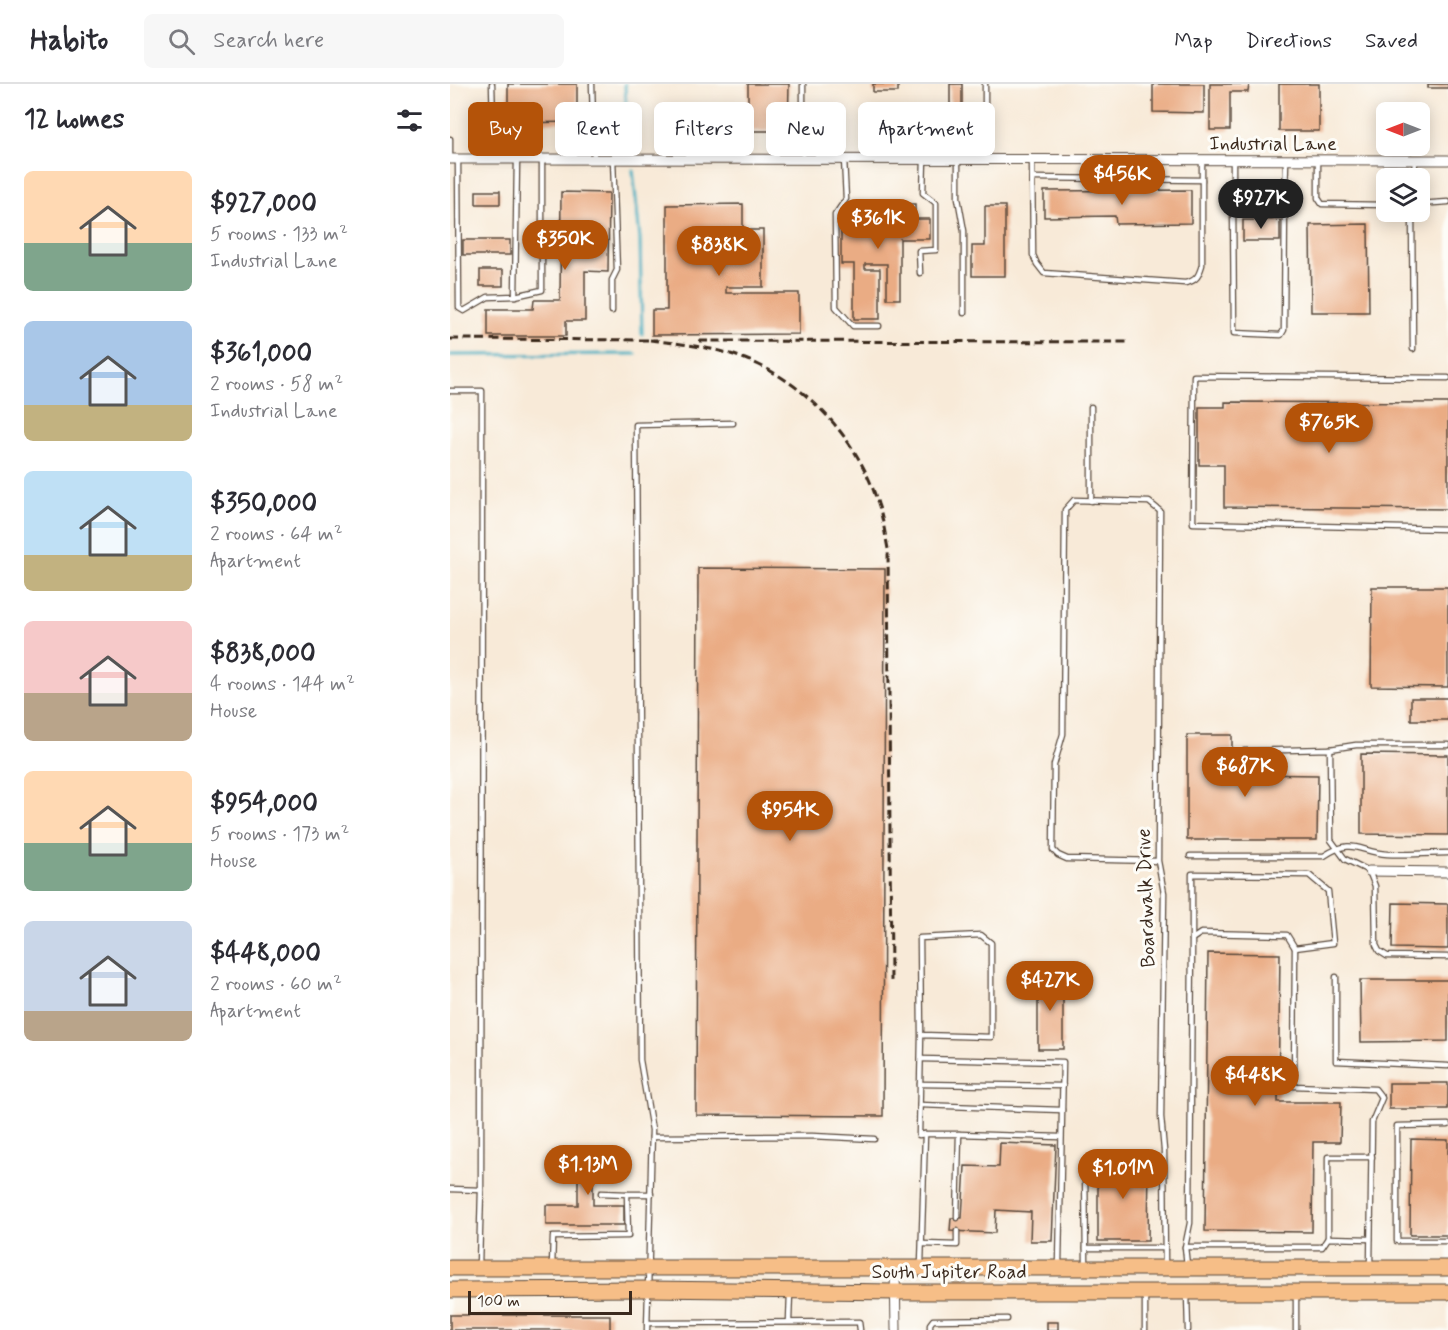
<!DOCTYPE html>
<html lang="en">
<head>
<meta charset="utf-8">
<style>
  :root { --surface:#fff; --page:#f7f7f7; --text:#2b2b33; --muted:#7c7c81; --line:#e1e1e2; --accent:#b45309 }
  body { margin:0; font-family:Mynerve,sans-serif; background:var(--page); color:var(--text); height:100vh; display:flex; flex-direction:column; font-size:22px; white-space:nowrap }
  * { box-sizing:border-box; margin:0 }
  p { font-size:20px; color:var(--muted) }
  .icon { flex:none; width:33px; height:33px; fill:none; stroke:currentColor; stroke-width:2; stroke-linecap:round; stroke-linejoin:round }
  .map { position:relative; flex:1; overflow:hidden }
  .details { display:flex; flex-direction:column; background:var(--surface); width:450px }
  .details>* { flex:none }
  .guide { position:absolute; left:18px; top:18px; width:570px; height:54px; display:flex; gap:12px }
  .needle { width:39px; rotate:270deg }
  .fabs { position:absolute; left:926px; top:18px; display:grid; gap:12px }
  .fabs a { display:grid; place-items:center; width:54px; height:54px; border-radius:9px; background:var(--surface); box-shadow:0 3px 15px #0003; font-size:30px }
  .scale { position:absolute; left:18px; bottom:15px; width:164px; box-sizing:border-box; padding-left:6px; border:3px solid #3b2a1e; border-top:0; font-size:16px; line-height:21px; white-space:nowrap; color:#3b2a1e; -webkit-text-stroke:4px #fdfcf7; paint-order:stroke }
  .price { position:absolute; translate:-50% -51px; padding:0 14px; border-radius:21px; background:var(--accent); color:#fff; font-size:20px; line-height:39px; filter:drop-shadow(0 2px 3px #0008) }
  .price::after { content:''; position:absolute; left:50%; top:36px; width:18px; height:14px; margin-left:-9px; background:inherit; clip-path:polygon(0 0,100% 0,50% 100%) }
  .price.on { background:#222; color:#fff }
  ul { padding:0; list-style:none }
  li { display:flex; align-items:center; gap:18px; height:150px; padding:0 24px }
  li span { display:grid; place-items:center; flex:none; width:168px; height:120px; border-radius:9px; color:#555 }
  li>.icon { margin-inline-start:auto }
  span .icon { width:72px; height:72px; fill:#fffc; stroke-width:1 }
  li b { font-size:26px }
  h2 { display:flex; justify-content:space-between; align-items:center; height:72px; padding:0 24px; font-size:26px }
  .tag { padding:0 21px; border-radius:9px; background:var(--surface); box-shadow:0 3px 15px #0003; font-size:21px; line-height:54px }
  .tag.on { background:var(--accent); color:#fff }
  header { display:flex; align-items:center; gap:36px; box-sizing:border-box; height:84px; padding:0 30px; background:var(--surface); border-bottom:2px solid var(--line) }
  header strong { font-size:28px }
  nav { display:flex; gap:33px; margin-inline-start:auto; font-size:21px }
  .search { width:420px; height:54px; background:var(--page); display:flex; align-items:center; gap:15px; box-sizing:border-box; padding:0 21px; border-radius:9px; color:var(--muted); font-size:22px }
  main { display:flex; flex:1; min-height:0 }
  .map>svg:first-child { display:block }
</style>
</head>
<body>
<header>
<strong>Habito</strong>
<div class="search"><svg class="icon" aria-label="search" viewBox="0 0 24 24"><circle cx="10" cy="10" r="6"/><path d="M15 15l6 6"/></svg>Search here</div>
<nav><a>Map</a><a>Directions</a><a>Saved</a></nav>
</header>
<main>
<section class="details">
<h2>12 homes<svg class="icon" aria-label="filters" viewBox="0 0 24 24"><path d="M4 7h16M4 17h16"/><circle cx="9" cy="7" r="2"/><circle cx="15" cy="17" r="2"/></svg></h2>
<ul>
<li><span style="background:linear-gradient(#ffd9b3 60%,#7fa58c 0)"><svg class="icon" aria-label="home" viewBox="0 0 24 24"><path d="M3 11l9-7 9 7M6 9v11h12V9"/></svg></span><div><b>$927,000</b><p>5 rooms · 133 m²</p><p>Industrial Lane</p></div></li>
<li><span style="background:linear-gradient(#a9c7e8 70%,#c2b280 0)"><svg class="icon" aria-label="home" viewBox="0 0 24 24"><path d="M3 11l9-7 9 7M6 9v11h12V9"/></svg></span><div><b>$361,000</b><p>2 rooms · 58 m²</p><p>Industrial Lane</p></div></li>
<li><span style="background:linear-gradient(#bfe0f5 70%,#c2b280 0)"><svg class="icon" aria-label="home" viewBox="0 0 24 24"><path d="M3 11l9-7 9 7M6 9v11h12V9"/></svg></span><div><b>$350,000</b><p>2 rooms · 64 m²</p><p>Apartment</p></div></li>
<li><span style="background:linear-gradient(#f6c9c9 60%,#b9a48a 0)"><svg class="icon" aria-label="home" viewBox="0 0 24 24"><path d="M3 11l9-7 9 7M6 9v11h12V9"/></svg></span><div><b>$838,000</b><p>4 rooms · 144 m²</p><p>House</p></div></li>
<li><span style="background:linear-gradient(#ffd9b3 60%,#7fa58c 0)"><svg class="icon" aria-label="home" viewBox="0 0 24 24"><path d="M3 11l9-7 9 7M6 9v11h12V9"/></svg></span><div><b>$954,000</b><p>5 rooms · 173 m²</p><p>House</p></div></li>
<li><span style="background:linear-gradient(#c9d6e8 75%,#b9a48a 0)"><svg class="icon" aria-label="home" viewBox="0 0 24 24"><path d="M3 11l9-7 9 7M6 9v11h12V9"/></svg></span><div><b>$448,000</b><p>2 rooms · 60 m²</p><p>Apartment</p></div></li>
</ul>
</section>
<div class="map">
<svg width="998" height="1246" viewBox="0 0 998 1246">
  <rect width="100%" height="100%" fill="#fdfcf7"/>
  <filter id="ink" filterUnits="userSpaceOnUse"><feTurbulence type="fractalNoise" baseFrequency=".0167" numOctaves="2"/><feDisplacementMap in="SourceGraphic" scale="12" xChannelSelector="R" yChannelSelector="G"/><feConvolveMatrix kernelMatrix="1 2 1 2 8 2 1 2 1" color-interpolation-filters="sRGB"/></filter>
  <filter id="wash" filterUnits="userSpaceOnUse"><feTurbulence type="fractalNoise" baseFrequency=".008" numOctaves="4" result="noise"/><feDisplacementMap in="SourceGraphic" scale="24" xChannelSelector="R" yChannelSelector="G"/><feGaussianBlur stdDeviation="1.35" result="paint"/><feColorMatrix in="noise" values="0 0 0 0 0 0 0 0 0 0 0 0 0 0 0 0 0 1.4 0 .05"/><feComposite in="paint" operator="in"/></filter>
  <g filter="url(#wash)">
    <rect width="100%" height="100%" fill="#f8ead8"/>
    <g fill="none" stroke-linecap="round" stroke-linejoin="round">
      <g stroke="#43afc2" stroke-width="3">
        <polyline points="175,0 178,64"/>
        <polyline points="183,86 190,155 192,250"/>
        <polyline points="0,271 186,270"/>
      </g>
    </g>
    <g id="blocks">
      <g fill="#eaac84">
        <polygon points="58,0 127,0 127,38 58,39"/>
        <polygon points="298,0 339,0 338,47 298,47"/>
        <rect x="423" y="0" width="25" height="8"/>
        <polygon points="500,0 512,0 512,25 514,34 516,34 516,46 495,46 495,43 481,43 481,23 500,23"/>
        <polygon points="703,0 754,0 754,29 703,28"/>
        <polygon points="760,0 799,0 798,8 780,8 780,46 760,46"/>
        <rect x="829" y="0" width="40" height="47"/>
        <rect x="978" y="0" width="20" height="4"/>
        <polygon points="741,106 741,139 666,140 665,132 594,133 594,107"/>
        <rect x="26" y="107" width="24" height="13"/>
        <polygon points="111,108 159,109 158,188 135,187 135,237 116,237 116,252 38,252 38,225 83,225 84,216 110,216"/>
        <polygon points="293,120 293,146 313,146 313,203 276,203 276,209 349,209 349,250 202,251 202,226 217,226 217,121"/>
        <polygon points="406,120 465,120 465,135 480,135 480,155 450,155 450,215 437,215 437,180 415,180 415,185 430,185 430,235 404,235 404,180 391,180 391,134 406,134"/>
        <polygon points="535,122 555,122 555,192 522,192 522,162 535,162"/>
        <rect x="793" y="136" width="37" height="21"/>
        <polygon points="918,140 919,228 861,228 860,141"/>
        <rect x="13" y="156" width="47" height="15"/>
        <rect x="30" y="186" width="23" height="16"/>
        <polygon points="775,318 998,319 998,425 774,423 774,381 749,381 749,323 775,323"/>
        <polygon points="248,484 435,485 433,1032 246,1031"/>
        <polygon points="922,503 998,503 998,603 921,602"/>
        <rect x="961" y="614" width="37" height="22"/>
        <polygon points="737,651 782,651 782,690 868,691 867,756 737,756"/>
        <polygon points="911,670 998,671 998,751 911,750"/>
        <polygon points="943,819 998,820 998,865 942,864"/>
        <polygon points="758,869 830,870 828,1018 891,1018 890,1058 863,1058 862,1148 755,1147"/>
        <rect x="588" y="892" width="25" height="73"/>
        <polygon points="910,896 998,896 998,957 911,958"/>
        <rect x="939" y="999" width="59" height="26"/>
        <polygon points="961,1055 998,1056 998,1151 960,1151"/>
        <polygon points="550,1059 606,1061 602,1157 580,1157 581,1128 546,1126 545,1149 500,1147 501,1134 512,1134 515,1082 549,1083"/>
        <polygon points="122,1070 164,1070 164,1092 143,1092 143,1121 174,1121 174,1141 96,1141 96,1121 128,1121 128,1092 122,1092"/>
        <polygon points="648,1075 699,1075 698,1157 648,1157"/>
        <rect x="0" y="1231" width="160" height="15"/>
        <rect x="597" y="1238" width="11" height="8"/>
      </g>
    </g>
  </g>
  <g filter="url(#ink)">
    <use href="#blocks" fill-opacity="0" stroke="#57473a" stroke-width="1.5"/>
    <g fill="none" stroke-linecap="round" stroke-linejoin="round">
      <defs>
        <g id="lane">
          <polyline points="42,0 44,75"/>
          <polyline points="142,0 144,75"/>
          <polyline points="0,55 0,75"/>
          <polyline points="8,75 9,224 14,227 38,213 65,212 92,206 92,75"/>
          <polyline points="353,75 353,0"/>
          <polyline points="394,75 396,115 385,131 386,223 403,242 429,242"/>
          <polyline points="508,75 508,114 514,147 514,229"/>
          <polyline points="535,75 535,0"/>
          <path d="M582,76L583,171L587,180L594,189L735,199C747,197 749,191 752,181V77"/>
          <polyline points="783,77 783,119 835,118 836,77"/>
          <polyline points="868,77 868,114 872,120 936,121"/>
          <polyline points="583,94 752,96"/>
          <polyline points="964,94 965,77"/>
          <polyline points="684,96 684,76"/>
          <polyline points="783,119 784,249 831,251 834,246 835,118"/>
          <polyline points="969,120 998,118"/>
          <polyline points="962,128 963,265"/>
          <polyline points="470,189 469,167 486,166 486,119 473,109 474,75"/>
          <polyline points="65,212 67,75"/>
          <polyline points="162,227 162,196 167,186 163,75"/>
          <polyline points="998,294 744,292 743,439 998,445"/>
          <polyline points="0,307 32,307 31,1106 29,1181"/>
          <polyline points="641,323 641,417"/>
          <polyline points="880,665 906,661 998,661"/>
          <polyline points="794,667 880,665 881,756 895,775 919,787 925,802 926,861 929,867 937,872 998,873"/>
          <path d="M740,772H874C903,753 909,768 937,770C957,771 978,769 998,769"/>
          <polyline points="708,777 617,775 608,771 603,766 604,681 613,650 615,426 624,416 699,418 710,427 708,777 714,809 711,1033 714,1066 715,1181"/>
          <polyline points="742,855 742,790 859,791 878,807 883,859 845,864"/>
          <polyline points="886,893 886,977 998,982"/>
          <polyline points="471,951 470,854 531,851 541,859 541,953 471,951 469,1051 475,1050"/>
          <polyline points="471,975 613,978 609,1180"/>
          <polyline points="470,1000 613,1002"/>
          <polyline points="470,1021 612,1026"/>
          <polyline points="998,1041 947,1042 947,1157 998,1157"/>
          <polyline points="509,1050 611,1053"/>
          <polyline points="202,1053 362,1052 424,1055"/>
          <polyline points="635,1083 636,1180"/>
          <polyline points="0,1105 31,1106"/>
          <polyline points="177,1110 201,1110"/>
          <polyline points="878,1154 878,1073 922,1073"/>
          <polyline points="473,1160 507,1161 507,1147"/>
          <polyline points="735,1163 872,1163 878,1154 920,1155"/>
          <polyline points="636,1164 715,1164"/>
          <polyline points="471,1180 475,1050 509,1050 507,1134"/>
          <polyline points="737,1181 735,1163 740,1139 742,855 751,849 837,851 845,864 844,1002 925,1005 932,1014 922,1038 920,1181"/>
          <polyline points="102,1182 103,1153 178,1152 177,1110 151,1109"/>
          <polyline points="695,1210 695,1246"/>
          <polyline points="737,1210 738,1246"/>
          <polyline points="339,1237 340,1209"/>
          <polyline points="197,1239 409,1238 410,1246"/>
          <polyline points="197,1246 202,1046 190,976 186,341 283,339"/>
          <polyline points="480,1246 480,1240 483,1236 557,1235"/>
          <polyline points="846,1246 846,1210"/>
        </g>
        <g id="street">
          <polyline points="0,75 998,76"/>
          <polyline points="919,787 998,788"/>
          <polyline points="445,1183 446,1246"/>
        </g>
        <g id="primary">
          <polyline points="0,1184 998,1184"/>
          <polyline points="0,1206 199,1205 445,1208 998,1208"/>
        </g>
      </defs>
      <use href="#lane" stroke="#57473a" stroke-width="7"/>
      <use href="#street" stroke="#57473a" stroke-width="11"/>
      <use href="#primary" stroke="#57473a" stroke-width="17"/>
      <use href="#lane" stroke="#fff" stroke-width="4.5"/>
      <use href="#street" stroke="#fff" stroke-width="9"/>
      <use href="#primary" stroke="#f6be87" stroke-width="15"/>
      <g stroke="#3b2a1e" stroke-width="3" stroke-dasharray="9 4.5" stroke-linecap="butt">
        <polyline points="0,255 207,256"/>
        <path d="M200,256C232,260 264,263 295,275C356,298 410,357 428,420C433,434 435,450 438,465L441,897"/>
        <polyline points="249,257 678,258"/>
      </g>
    </g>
  </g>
  <g text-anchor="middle" stroke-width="6" stroke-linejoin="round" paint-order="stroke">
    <g font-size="20" fill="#3b2a1e" stroke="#fdfcf7">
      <text x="823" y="66">Industrial Lane</text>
      <text transform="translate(695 814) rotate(-92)" y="7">Boardwalk Drive</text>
      <text x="499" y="1194">South Jupiter Road</text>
    </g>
  </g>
</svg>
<div class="fabs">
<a><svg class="needle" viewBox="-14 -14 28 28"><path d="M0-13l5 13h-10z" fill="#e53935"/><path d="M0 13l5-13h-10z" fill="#7c7c81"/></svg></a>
<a><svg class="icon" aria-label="layers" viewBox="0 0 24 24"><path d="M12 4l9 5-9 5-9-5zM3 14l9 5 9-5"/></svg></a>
</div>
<div class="scale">100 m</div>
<b class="price" style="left:672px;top:122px">$456K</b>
<b class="price on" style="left:811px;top:146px">$927K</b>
<b class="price" style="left:428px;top:166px">$361K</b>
<b class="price" style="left:115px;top:187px">$350K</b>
<b class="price" style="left:269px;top:193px">$838K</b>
<b class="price" style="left:879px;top:370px">$765K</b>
<b class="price" style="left:795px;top:714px">$687K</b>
<b class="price" style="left:340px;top:758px">$954K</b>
<b class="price" style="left:600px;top:928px">$427K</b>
<b class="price" style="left:805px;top:1023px">$448K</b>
<b class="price" style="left:138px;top:1112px">$1.13M</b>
<b class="price" style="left:673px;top:1116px">$1.01M</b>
<div class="guide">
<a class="tag on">Buy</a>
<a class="tag">Rent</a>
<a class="tag">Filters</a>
<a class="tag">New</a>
<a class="tag">Apartment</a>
</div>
</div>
</main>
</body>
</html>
